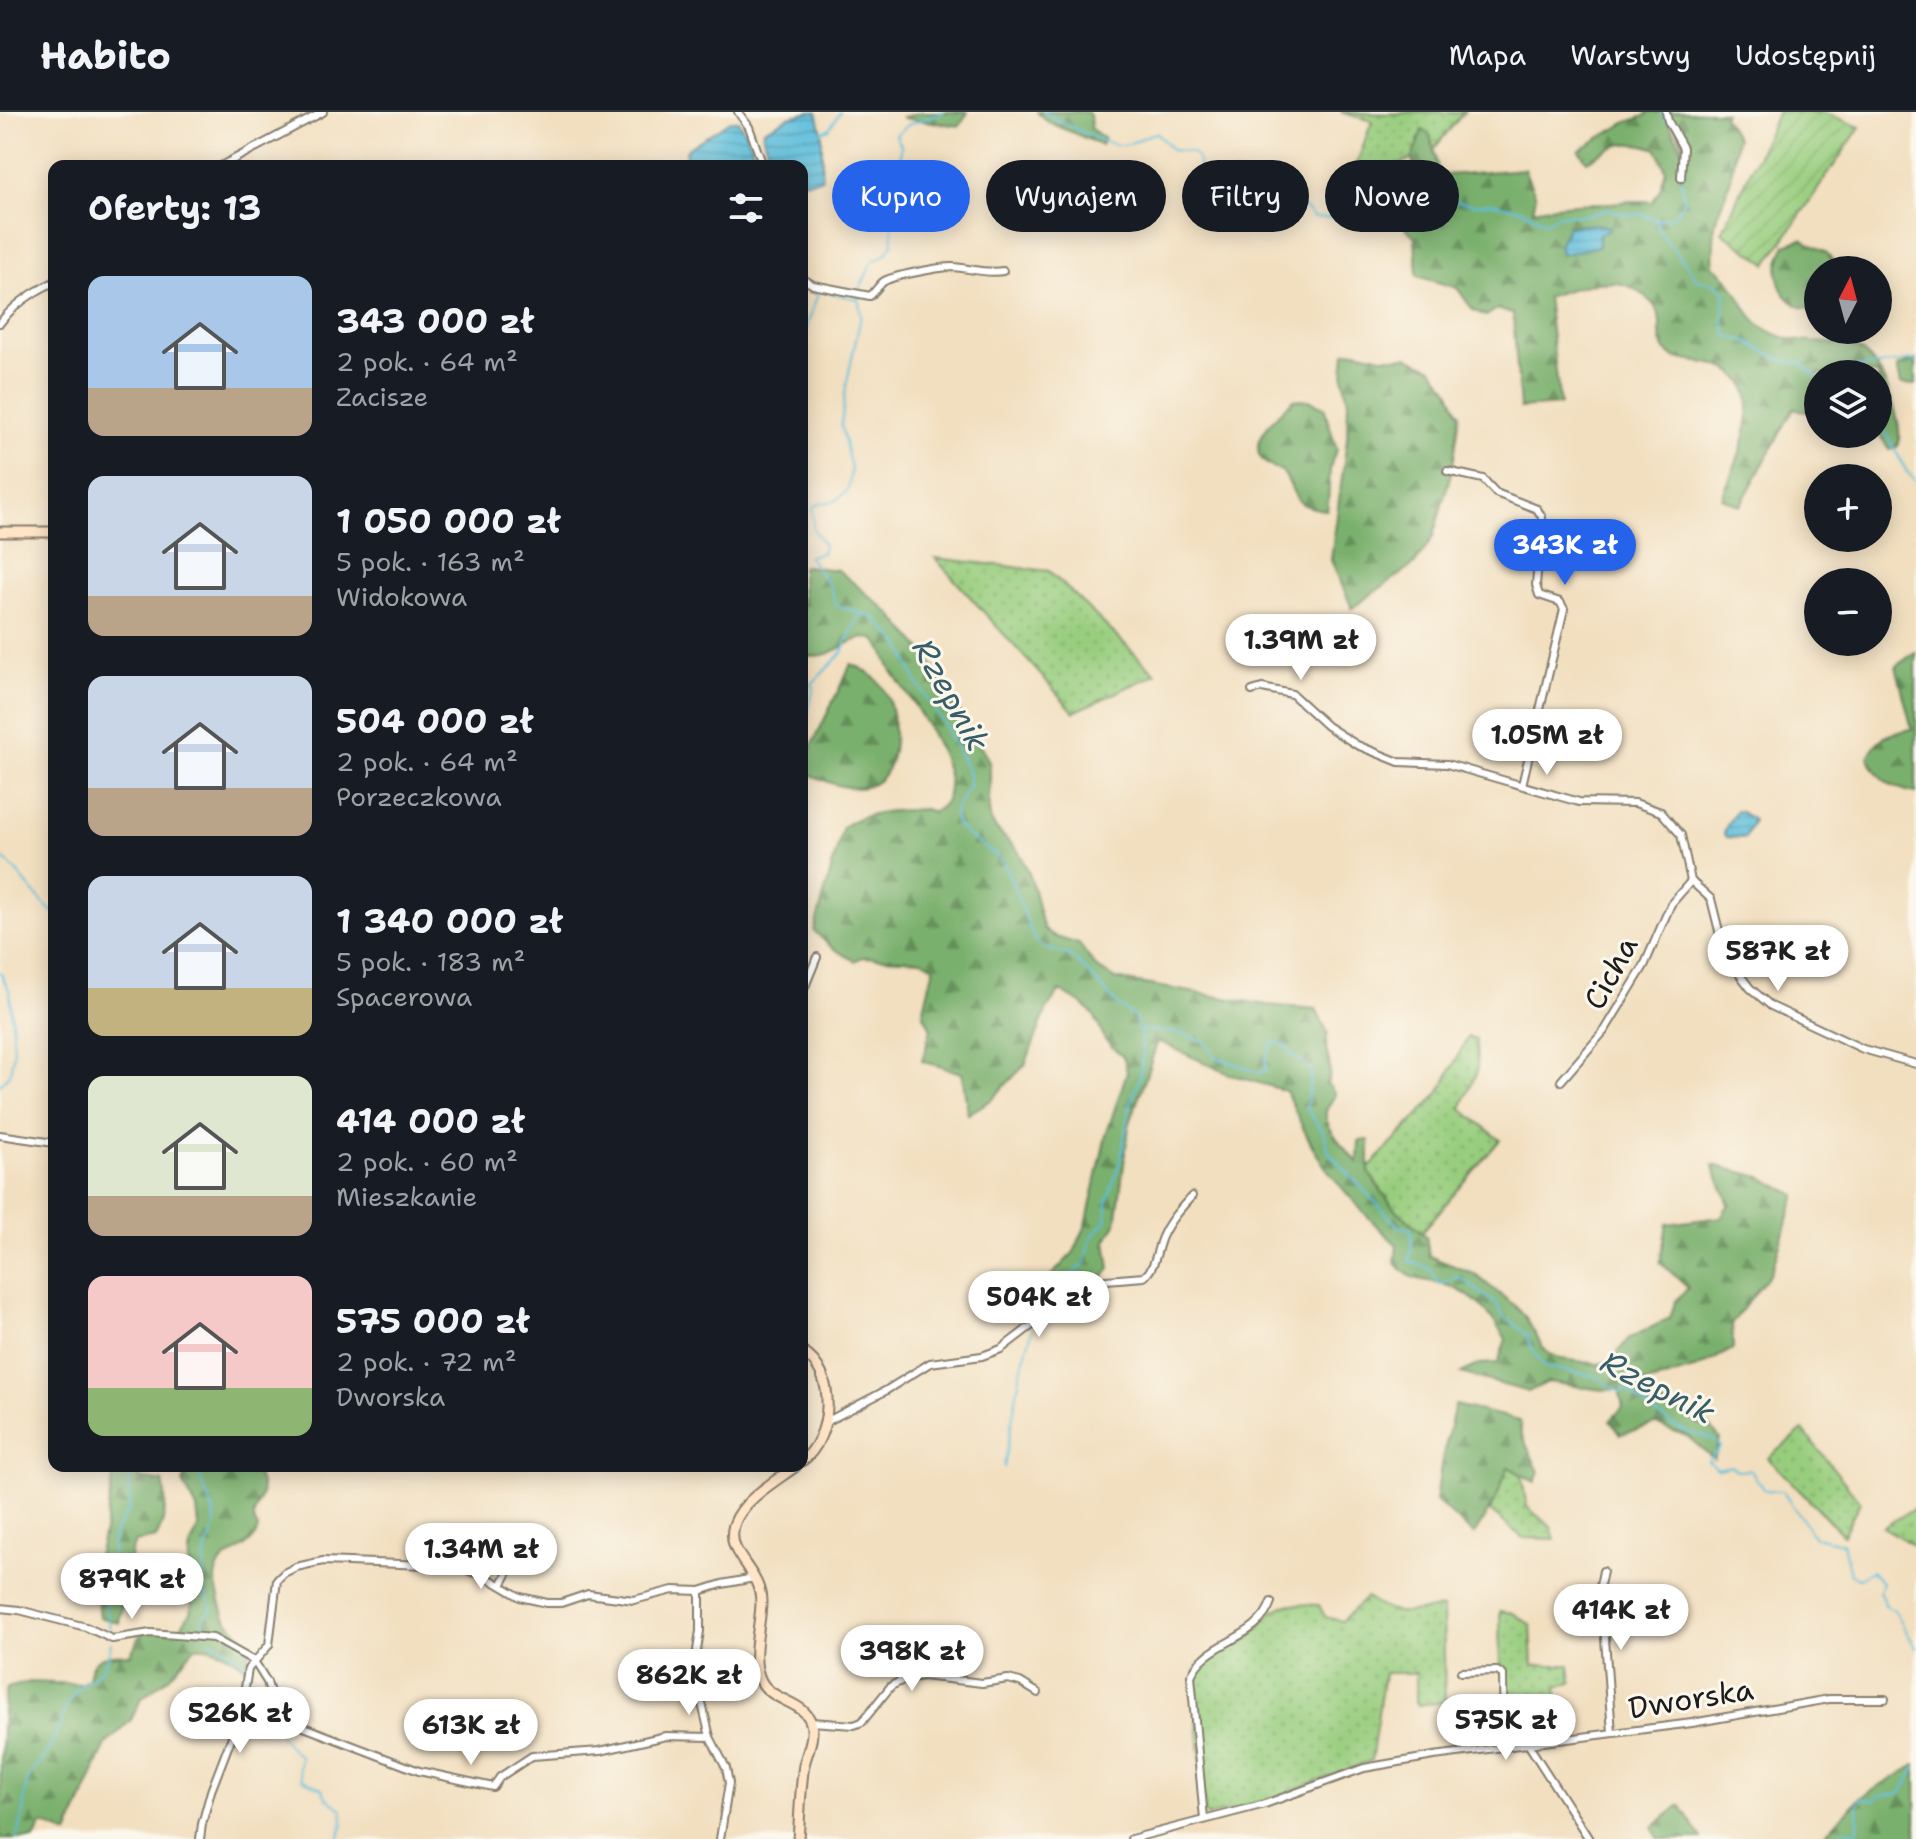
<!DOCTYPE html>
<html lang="pl">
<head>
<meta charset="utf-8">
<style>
  :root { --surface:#171b24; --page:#242831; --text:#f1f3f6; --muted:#9ea1a6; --line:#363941; --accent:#2563eb }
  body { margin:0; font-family:"Shantell Sans",sans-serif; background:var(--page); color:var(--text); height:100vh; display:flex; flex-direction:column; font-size:30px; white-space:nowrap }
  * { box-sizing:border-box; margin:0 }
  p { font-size:26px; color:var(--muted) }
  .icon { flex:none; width:44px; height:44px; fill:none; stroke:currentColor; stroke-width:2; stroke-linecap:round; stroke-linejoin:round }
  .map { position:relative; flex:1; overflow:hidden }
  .panel { position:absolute; left:48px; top:48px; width:760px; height:1312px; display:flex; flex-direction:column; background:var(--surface); border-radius:16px; box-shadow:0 4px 20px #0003 }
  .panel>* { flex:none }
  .hud { position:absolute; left:832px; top:48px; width:760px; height:72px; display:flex; gap:16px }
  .needle { width:52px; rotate:6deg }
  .controls { position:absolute; left:1804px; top:144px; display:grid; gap:16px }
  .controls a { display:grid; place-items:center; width:88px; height:88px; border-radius:50%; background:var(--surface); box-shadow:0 4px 20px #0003; font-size:40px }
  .price { position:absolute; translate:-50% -68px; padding:0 18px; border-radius:28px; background:#fff; color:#222; font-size:26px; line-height:52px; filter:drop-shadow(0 2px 4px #0008) }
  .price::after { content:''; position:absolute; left:50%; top:48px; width:24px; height:18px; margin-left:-12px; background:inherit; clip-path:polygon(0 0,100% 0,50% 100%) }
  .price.current { background:var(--accent); color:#fff }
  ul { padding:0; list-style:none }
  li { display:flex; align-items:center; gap:24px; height:200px; padding:0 40px }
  li span { display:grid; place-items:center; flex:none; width:224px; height:160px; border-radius:16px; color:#555 }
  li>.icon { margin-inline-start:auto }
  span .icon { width:96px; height:96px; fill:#fffc; stroke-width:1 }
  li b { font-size:34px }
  h2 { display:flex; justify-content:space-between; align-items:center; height:96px; padding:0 40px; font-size:34px }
  .tag { padding:0 28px; border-radius:36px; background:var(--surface); box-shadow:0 4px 20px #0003; font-size:28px; line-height:72px }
  .tag.current { background:var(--accent); color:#fff }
  header { display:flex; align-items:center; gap:48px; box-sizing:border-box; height:112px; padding:0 40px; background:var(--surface); border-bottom:2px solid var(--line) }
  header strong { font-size:38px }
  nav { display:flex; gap:44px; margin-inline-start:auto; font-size:28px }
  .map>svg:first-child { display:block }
</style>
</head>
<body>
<header>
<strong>Habito</strong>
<nav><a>Mapa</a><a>Warstwy</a><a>Udostępnij</a></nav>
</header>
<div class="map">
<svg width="1916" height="1727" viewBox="0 0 1916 1727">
  <defs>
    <pattern id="grass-dots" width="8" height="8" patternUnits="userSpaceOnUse" patternTransform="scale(2)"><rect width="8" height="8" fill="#98cd7e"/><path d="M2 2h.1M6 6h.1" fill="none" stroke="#82af6c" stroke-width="1.8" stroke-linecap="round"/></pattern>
    <pattern id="forest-firs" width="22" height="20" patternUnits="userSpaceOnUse" patternTransform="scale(2)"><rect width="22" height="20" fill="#7ab06d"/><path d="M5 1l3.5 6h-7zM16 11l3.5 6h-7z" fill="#638e59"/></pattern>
    <pattern id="garden-furrows" width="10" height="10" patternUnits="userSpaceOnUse" patternTransform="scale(2)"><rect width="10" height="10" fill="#98cd7e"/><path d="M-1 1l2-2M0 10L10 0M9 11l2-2" fill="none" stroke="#82af6c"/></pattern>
    <pattern id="water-rules" width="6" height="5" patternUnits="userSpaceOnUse" patternTransform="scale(2)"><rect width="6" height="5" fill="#5dbedb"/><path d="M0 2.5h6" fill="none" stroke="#50a3bb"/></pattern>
  </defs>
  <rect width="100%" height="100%" fill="#fbf7ec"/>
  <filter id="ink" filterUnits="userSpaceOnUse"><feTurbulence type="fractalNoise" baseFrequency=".0125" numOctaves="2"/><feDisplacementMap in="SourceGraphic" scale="16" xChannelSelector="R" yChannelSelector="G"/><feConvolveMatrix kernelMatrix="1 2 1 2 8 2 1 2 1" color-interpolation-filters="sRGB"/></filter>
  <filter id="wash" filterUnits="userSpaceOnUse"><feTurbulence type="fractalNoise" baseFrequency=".006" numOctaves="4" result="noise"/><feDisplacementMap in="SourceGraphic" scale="32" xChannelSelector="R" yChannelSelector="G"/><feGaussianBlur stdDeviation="1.8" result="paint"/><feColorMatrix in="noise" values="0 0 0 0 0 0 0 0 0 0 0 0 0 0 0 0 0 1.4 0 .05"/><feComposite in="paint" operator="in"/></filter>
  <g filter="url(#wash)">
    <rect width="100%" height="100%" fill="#f2dfc0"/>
    <g fill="url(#grass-dots)" stroke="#5a744d" stroke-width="2">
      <path d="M1340,0C1355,0 1398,4 1409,0H1464L1433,38L1430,23L1422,18L1412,47L1350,71L1372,9Z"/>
      <polygon points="935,446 1049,459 1156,562 1074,600"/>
      <polygon points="1468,925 1476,927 1477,960 1461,996 1500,1028 1422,1120 1393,1095 1369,1061 1369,1056 1439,981"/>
      <polygon points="1803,1318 1860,1390 1843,1423 1768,1346"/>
      <polygon points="1508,1355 1521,1362 1527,1395 1551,1415 1555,1427 1523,1426 1489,1398 1497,1384"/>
      <polygon points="1916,1396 1916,1435 1883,1415"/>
      <path d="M1366,1486C1397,1508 1408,1499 1443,1496L1445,1590L1418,1593L1416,1589V1561H1384L1371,1649L1251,1694L1208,1704L1205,1701L1194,1569L1196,1558L1204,1547L1251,1524L1273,1499L1287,1492L1319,1493L1325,1505L1342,1509Z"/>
      <polygon points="1500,1499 1513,1501 1531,1513 1533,1553 1570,1553 1572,1570 1557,1575 1559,1625 1509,1632 1506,1562 1501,1558"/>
    </g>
    <g fill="url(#forest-firs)" stroke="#4b6644" stroke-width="2">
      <polygon points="921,0 968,0 960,14 901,6"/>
      <polygon points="1037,0 1087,0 1090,3 1091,17 1104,26 1101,33 1048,10"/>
      <path d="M1647,0H1663L1682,36L1681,67L1685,36L1669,0H1725L1723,4L1737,26L1730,70L1715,110L1713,154C1740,171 1741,201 1763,215C1817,251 1862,199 1891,286C1896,302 1902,317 1898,334L1890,338L1878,321V262H1818V300H1807L1794,296L1740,394L1722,386C1738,344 1779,267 1712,252C1698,249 1676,250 1666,239C1657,228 1662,216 1659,203C1658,196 1650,189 1645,184C1617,159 1579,174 1547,185L1560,293L1520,296L1513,202L1497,197L1486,204L1473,198L1457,176L1417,164L1415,125L1398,108L1419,84L1412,47L1422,18L1430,23L1439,61L1446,63L1524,57L1536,84L1533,98C1559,92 1582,91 1608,91C1624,90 1636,87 1652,90L1659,80L1666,58L1657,37C1625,26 1615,33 1587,49L1579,38L1625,11L1647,3Z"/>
      <path d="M1802,127L1827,141L1839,156L1818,158V196C1799,201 1779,183 1778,164C1777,153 1781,143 1785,133Z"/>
      <polygon points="1357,239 1382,245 1408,245 1433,256 1449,278 1460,302 1453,354 1433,425 1416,451 1352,496 1331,448 1347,327 1348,290 1343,265 1345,240"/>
      <polygon points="1916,248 1916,273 1901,272 1897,255"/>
      <path d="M1294,287L1309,288L1324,295L1337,338C1326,354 1331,378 1327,398C1289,394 1300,385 1282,359C1232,345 1273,305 1294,287Z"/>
      <path d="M805,454L838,458L891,502L925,541L989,649C993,668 986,686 990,705C993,719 1010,728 1018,739C1034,763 1035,790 1044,817L1056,825L1079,832L1096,855L1115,867L1267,893L1316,897L1328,921C1321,942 1336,952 1327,971L1335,982C1333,989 1327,993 1326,1000C1323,1014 1348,1041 1358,1050L1359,1029L1369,1028V1061L1393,1095L1426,1124L1429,1144L1474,1162L1514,1193L1525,1204L1543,1236L1548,1241L1561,1247L1599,1252L1612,1248L1628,1227L1670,1206L1675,1190L1688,1176L1660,1150L1667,1112L1721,1105L1729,1092L1713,1053L1761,1065L1796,1083L1771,1160L1732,1211L1733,1237L1697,1256L1640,1273L1653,1287L1708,1312L1720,1327L1714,1347L1687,1324L1655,1312L1621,1322L1610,1309L1623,1295L1619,1277L1602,1278L1548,1270L1528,1280L1461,1261L1479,1252L1498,1251L1506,1227C1490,1202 1476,1183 1446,1173C1421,1165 1414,1173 1395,1150L1397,1133C1371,1110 1347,1083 1326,1056C1309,1032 1298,1005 1286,979L1229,962L1158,929L1129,1014L1116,1112L1106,1129L1110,1157L1103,1165C1077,1162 1072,1161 1057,1184L1045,1177L1047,1168L1074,1140L1086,1113L1106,1023L1127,960L1124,946L1105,928L1094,903L1081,891L1060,879L1047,897L1025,953L991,988L968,1002L962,961L922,949L931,917L923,901L934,855L922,848L862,845L855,849L831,835L814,819L843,715C865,698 898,699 925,697L932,700C982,680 907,583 892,559C885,547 885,537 874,527C847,521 838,550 802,543V455Z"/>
      <path d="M1916,540V681C1891,676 1879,669 1868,645C1879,622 1889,622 1912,617L1896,554Z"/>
      <path d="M851,552C862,556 874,563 881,573C898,596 903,664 868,674C846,681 822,667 802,659V654Z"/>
      <polygon points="1455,1293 1520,1308 1521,1321 1539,1360 1535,1370 1508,1355 1497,1384 1474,1423 1436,1389 1441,1353"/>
      <path d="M115,1354H135L140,1366L163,1370C168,1388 165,1410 156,1426L135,1430L131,1440L119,1511L99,1505L94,1460L105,1415Z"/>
      <path d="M187,1354H252C255,1360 260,1366 261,1372C265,1390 246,1400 258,1416C254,1441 218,1438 215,1466C215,1471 223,1504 227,1508C240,1524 258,1532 245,1555C232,1544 213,1533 195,1535L169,1565L141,1587L131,1608L106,1632L68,1722L42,1712L34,1727H0C0,1696 0,1599 7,1576L30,1570L81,1572L88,1567C91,1539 112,1544 131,1542L141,1521L148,1518L173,1520L180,1517L192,1497L188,1451L190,1435L199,1414L197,1397L183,1371Z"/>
      <polygon points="1916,1653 1916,1727 1820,1727 1860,1686"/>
      <polygon points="1680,1693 1702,1727 1659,1727 1652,1716"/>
    </g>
    <polygon fill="url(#garden-furrows)" stroke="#5a744d" stroke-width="2" points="1778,0 1823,0 1860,15 1767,152 1722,120"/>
    <g fill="url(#water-rules)" stroke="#3c6d7c" stroke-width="2">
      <polygon points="811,0 817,0 822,20 822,67 802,70 802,54 772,54 763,24 764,18 789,5"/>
      <path d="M730,9H738C746,22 756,35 753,50L721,49L694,53L688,51L685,40L690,35Z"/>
      <polygon points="1595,112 1609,115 1609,118 1599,122 1599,134 1561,143 1559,133 1568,115"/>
      <polygon points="1736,699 1741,700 1753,708 1745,726 1726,725 1724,722 1728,711"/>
    </g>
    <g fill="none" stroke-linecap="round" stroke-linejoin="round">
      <g stroke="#5dbedb" stroke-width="2">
        <path d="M1044,0C1061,9 1103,33 1121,33C1133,34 1144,22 1157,21L1172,38C1202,40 1195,41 1202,66"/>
        <polyline points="1661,0 1666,10"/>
        <polyline points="821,20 829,17 840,0"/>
        <polyline points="659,54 684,46"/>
        <path d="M1207,66L1235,61L1267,78L1296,89L1314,105L1350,107L1354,113C1390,109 1401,115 1425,85L1430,84L1475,93L1490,91L1520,97L1546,110L1559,103H1591L1608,97L1631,103L1641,102L1655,107H1665L1676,102L1683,91L1682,68"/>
        <path d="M1656,109C1663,133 1686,146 1697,168L1715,171L1725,180L1723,210L1728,225L1743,228L1777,246L1805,253L1809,260L1815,262L1818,266"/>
        <polyline points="859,179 872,150 886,142 893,132 892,108 900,67 901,33 896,23 908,13 943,0"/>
        <path d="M858,184L861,204L846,274L841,313L851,357L849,373L847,379L835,389L820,391L813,395V417L824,433L822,441L808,444L829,473L837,494L875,506L901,534L918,573L944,612L969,661V674L954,700L956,712L967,723L1000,746L1009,762L1034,827C1045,841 1061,837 1075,847L1117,892L1135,906L1139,918L1180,921L1206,930L1214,944L1259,961L1266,958V945L1274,930L1285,933L1292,943L1312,958L1306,995L1325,1023L1329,1041L1398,1114L1411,1117L1412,1135L1409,1149L1430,1157L1440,1173L1450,1169L1456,1164C1472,1171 1480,1185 1496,1190L1503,1204L1527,1222L1531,1235L1545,1255L1595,1264L1620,1280L1626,1277C1642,1292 1667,1312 1688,1320C1705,1327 1705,1320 1721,1335L1708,1349L1717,1357L1731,1354L1738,1359L1750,1358L1765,1378L1783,1379C1792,1397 1805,1407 1813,1425L1843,1431L1850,1463L1859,1466L1871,1459L1882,1470L1879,1479L1886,1495L1894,1498L1916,1536"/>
        <polyline points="802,229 819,178 857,187"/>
        <polyline points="1836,262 1846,257 1916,248"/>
        <polyline points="1878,306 1907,360 1916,369"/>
        <polyline points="802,582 841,542 859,504"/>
        <polyline points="802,627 814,574"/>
        <path d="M0,745C14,751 36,788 54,801"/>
        <polyline points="0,860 10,880 14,938 10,961 0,973"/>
        <polyline points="1033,1208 1057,1175 1086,1151 1090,1127 1106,1109 1107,1090 1121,1047 1131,990 1139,967 1143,943 1140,920"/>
        <path d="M195,1354C200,1374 216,1392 215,1413C214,1423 208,1429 206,1437C205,1441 202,1470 203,1474C204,1483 210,1489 212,1497L203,1507L205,1521"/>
        <polyline points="1004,1355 1020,1263 1032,1218"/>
        <polyline points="111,1522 106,1494 108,1474 114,1422 129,1397 130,1354"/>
        <polyline points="210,1529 227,1538 246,1552"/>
        <path d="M266,1579C271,1604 277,1628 300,1644L299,1657L302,1667L322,1676L326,1686L342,1697L343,1713L338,1727"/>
        <path d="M17,1727C25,1705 22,1692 27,1672C30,1659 43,1647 50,1635C58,1621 61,1604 69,1589C83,1562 106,1570 111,1531"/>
        <polyline points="1832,1727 1845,1717 1854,1721 1858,1717 1858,1692 1862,1686 1873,1689 1880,1684 1901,1681 1916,1656"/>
      </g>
    </g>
  </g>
  <g filter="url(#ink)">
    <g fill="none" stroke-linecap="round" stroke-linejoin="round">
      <defs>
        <g id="street">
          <polyline points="738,0 749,15 763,54"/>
          <polyline points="1666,0 1668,9 1683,36 1681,66"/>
          <polyline points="221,54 323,0"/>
          <path d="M802,166L813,173L870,184C875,180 878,174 883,170C890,164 941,155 952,155C970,156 985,162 1003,159"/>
          <path d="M0,211C14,192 33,180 54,170"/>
          <polyline points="1447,359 1483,367 1496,381 1537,397 1542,405 1536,473 1539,483 1560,490 1564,497 1522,673"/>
          <polyline points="1252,579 1262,576 1292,582 1327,614 1357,633 1399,650 1447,652 1579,690 1635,691 1661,700 1681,723 1691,769 1711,787 1725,843 1750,876 1771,894 1863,937 1916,952"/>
          <polyline points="802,882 817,845"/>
          <polyline points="1561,969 1605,918 1644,854 1671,792 1691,769"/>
          <polyline points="0,1023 54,1031"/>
          <path d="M826,1310L885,1279L930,1251L982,1244L1001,1237L1040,1207L1066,1176L1081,1170L1144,1165C1156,1155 1156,1139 1162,1125C1169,1109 1180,1097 1192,1084"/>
          <polyline points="1603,1459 1594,1502 1604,1513 1612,1621"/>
          <polyline points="501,1473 522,1436"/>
          <polyline points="700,1479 700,1519 694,1558 710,1625 726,1656 729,1671 720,1727"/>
          <polyline points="0,1496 19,1498 86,1515 112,1527 151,1521 213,1526 254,1549 267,1570 275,1598 296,1612 419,1659 493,1675 500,1665 532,1644 600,1639 666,1624 710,1625"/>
          <polyline points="1461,1560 1497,1559 1503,1563 1504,1635"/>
          <polyline points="811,1610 854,1613 862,1610 891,1574 905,1567 923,1564 982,1571 1008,1567 1020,1570 1038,1581"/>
          <polyline points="1528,1632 1589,1727"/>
          <path d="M1204,1707L1191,1564C1206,1528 1258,1529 1271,1490"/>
          <polyline points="200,1727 202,1712 211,1679 241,1601 248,1557 269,1533 277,1468 284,1461 296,1455 323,1449 451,1454 483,1463 520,1485 547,1491 561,1491 588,1482 634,1488 673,1478 700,1479 722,1472 754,1466"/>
          <polyline points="1131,1727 1265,1692 1364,1656 1434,1644 1692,1611 1829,1587 1885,1587"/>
        </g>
        <g id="secondary">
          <polyline points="0,420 54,420"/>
          <path d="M802,1240C838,1260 833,1326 802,1349"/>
          <path d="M796,1354C768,1375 711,1405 741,1446C750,1460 761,1472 761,1490C761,1515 749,1545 761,1569C772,1590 805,1589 811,1611C815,1625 807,1640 804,1653C800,1677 800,1703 798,1727"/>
        </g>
      </defs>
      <use href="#street" stroke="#877e6e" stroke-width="10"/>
      <use href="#secondary" stroke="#877e6e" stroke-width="13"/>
      <use href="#street" stroke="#fff" stroke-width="6"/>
      <use href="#secondary" stroke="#ffe4c6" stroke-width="9"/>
    </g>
  </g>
  <g text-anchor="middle" stroke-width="6" stroke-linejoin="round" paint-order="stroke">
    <g font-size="30" fill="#1c1c1c" stroke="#fbf7ec">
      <text transform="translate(1611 861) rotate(-61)" y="10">Cicha</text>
      <text transform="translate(1691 1587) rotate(-9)" y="10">Dworska</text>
    </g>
    <g font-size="32" font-style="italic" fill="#365d68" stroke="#fbf7ec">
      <text transform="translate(951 583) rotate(61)" y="11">Rzepnik</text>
      <text transform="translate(1658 1275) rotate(27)" y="11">Rzepnik</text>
    </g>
  </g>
</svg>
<div class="controls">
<a><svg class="needle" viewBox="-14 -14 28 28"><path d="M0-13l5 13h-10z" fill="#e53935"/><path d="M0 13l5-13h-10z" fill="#9ea1a6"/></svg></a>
<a><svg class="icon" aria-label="layers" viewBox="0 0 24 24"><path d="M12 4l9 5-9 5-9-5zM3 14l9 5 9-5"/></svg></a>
<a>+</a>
<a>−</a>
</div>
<b class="price current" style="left:1565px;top:475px">343K zł</b>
<b class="price" style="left:1301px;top:570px">1.39M zł</b>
<b class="price" style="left:1547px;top:665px">1.05M zł</b>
<b class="price" style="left:1778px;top:881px">587K zł</b>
<b class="price" style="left:1039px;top:1227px">504K zł</b>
<b class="price" style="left:481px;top:1479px">1.34M zł</b>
<b class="price" style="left:132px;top:1509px">879K zł</b>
<b class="price" style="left:1621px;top:1540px">414K zł</b>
<b class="price" style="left:912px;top:1581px">398K zł</b>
<b class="price" style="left:689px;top:1605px">862K zł</b>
<b class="price" style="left:240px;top:1643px">526K zł</b>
<b class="price" style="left:1506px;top:1650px">575K zł</b>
<b class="price" style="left:471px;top:1655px">613K zł</b>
<div class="hud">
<a class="tag current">Kupno</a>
<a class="tag">Wynajem</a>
<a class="tag">Filtry</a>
<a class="tag">Nowe</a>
</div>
<section class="panel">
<h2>Oferty: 13<svg class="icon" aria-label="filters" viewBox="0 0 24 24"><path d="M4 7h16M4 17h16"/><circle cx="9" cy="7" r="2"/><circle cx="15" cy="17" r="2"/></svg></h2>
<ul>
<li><span style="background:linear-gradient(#a9c7e8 70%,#b9a48a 0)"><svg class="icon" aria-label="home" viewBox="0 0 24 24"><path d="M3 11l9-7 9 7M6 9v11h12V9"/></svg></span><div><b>343 000 zł</b><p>2 pok. · 64 m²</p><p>Zacisze</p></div></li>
<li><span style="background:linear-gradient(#c9d6e8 75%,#b9a48a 0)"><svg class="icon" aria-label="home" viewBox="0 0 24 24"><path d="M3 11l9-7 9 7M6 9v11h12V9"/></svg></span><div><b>1 050 000 zł</b><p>5 pok. · 163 m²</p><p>Widokowa</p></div></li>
<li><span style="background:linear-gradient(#c9d6e8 70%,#b9a48a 0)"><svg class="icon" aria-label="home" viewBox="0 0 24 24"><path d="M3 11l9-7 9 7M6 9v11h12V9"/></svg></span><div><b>504 000 zł</b><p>2 pok. · 64 m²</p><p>Porzeczkowa</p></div></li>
<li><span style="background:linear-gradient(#c9d6e8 70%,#c2b280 0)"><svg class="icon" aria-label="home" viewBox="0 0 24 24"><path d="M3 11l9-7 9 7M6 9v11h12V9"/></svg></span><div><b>1 340 000 zł</b><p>5 pok. · 183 m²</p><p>Spacerowa</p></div></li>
<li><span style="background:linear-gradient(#dfe7d0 75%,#b9a48a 0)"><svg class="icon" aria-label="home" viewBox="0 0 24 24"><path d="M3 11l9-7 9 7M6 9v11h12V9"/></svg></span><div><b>414 000 zł</b><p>2 pok. · 60 m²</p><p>Mieszkanie</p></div></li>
<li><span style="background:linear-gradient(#f6c9c9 70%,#8fb573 0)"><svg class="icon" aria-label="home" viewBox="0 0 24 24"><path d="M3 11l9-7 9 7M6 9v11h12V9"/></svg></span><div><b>575 000 zł</b><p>2 pok. · 72 m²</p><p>Dworska</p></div></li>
</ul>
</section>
</div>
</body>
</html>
